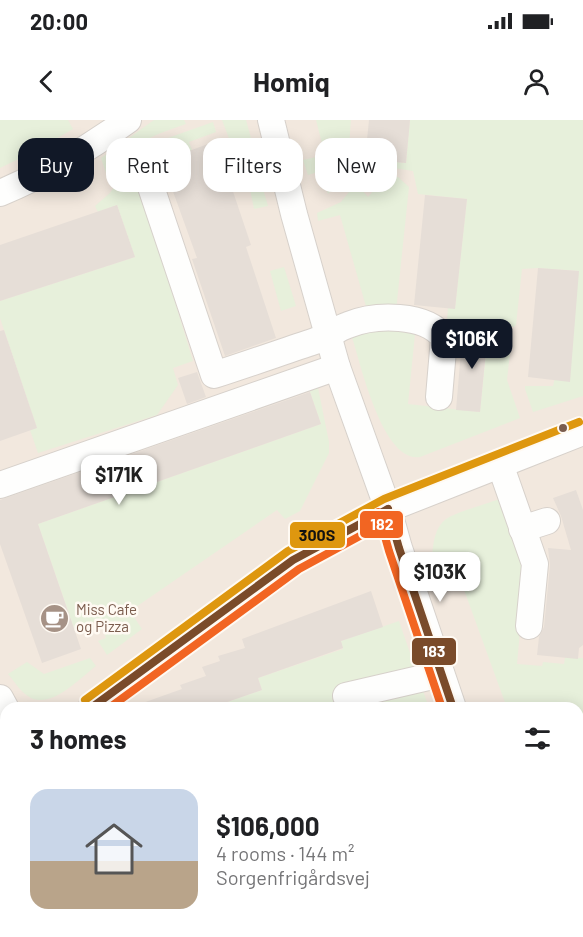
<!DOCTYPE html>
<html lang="en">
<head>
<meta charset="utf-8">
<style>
  :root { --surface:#fff; --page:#f2f2f2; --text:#202124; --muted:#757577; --accent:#111827 }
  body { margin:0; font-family:Barlow,sans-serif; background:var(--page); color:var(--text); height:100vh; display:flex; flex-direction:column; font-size:22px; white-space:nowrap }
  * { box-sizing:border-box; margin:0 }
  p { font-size:20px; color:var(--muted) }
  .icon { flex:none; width:33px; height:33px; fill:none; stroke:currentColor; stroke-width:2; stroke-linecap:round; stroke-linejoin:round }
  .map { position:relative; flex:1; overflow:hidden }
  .side { position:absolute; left:0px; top:582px; width:584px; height:236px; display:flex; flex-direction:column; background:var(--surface); border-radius:18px 18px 0 0; box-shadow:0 3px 15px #0003 }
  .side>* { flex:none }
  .hud { position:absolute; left:18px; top:18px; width:548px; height:54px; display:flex; gap:12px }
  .price { position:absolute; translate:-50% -51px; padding:0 14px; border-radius:12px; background:#fff; color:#222; font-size:20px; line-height:39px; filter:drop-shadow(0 2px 3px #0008) }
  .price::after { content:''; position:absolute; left:50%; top:36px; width:18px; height:14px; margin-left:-9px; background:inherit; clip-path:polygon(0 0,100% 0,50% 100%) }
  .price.active { background:var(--accent); color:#fff }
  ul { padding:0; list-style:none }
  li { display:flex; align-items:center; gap:18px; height:150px; padding:0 30px }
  li span { display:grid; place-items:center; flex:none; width:168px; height:120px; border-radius:18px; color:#555 }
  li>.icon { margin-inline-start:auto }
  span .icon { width:72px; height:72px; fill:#fffc; stroke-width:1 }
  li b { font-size:26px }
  h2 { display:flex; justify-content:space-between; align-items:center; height:72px; padding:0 30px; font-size:26px }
  .chip { padding:0 21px; border-radius:18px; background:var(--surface); box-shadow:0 3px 15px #0003; font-size:21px; line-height:54px }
  .chip.active { background:var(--accent); color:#fff }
  .status { display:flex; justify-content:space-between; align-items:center; height:42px; padding:0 30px; background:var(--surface); direction:ltr }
  .status svg { height:16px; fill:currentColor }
  header { display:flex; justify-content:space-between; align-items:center; height:78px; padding:0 30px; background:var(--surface); font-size:27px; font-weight:700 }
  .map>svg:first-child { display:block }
</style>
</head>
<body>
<div class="status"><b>20:00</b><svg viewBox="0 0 49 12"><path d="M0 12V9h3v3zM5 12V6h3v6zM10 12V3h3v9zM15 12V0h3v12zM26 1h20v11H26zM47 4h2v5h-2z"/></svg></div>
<header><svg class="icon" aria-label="back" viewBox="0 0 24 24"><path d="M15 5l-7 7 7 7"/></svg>Homiq<svg class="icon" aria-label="person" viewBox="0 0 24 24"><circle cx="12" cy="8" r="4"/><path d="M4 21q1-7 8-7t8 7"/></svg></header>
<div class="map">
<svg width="583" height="817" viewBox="0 0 583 817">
  <rect width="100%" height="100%" fill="#f9f5f0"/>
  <path fill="#f2e8de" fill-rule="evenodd" d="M0,0H583V817H0ZM6,588H578V812H6Z"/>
  <g fill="#e7f0db">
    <polygon points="0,0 68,0 73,9 35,31 0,48"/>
    <path d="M154,0H184L186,4C145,18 131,23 109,62L101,38Z"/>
    <polygon points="222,0 246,0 256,36 243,39 238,19 230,21"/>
    <path d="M316,0H351C348,32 352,49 328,74L321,51L308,55L303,40L325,35Z"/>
    <polygon points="410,0 583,0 583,276 533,292 525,269 525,266 553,266 579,151 538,148 522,149 516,205 514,207 447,200 448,188 455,188 467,79 418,74 413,51 394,48 395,42 406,43"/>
    <polygon points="213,2 216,12 189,22 192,30 140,50 138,61 193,241 173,248 178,265 157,295 38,333 30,310 37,308 0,198 0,181 135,137 117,85 98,92 95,86 110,73 132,40 151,24"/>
    <polygon points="256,45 268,86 254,89 246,49"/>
    <polygon points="373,55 398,57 409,67 396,191 367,190 340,95 318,101 317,93 341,82 356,63 368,77 376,68 371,60"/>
    <polygon points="284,147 296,186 281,191 270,151"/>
    <path d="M401,202L415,214L408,284L480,292L488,213L512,215L507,260L520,298L420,337C382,343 360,241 351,214Z"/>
    <polygon points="317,263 329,322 329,333 300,391 285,399 277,390 130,491 142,509 107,535 98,521 106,518 99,499 75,511 38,404 321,304 308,266"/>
    <path d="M499,379L521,434L525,456L517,544L542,546L543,542L564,544L565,538H583V721H578V588H507L459,456L435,465C431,448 429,411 446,399C456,392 487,384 499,379Z"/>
    <polygon points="399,501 429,588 220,588 219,585 262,570 258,558 343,529 341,521"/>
    <path d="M90,538L96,546C80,558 53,588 31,578C21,573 15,562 8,554L27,542L44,554Z"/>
    <polygon points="6,691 6,812 116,812 119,817 0,817 0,696"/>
    <polygon points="269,812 405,812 389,817 271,817"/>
  </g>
  <g fill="#e6ded7">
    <polygon points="369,0 410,0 406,43 365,39"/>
    <polygon points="216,21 251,125 246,127 276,218 225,236 192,139 197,138 162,41"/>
    <polygon points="425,75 467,79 455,189 414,185"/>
    <polygon points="117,85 135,137 0,181 0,125"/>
    <polygon points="538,148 579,151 570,262 528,257"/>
    <polygon points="463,208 488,210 480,292 456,290"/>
    <polygon points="4,210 37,308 0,321 0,211"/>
    <polygon points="197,252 206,277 187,284 178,258"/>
    <polygon points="310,272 321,304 38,404 81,529 42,543 0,424 0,380"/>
    <polygon points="576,370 583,390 583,525 579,528 578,539 537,535 539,517 544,507 550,445 548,428 571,430 561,396 553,378"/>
    <polygon points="371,471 383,507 341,521 343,528 258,558 262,570 210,588 138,588 137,585 182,569 180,565 206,556 202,547 220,541 218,536 245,528 242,519"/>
  </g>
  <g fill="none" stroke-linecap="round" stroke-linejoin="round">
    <defs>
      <g id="minor">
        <polyline points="271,0 294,94 337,247 388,389 399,428 453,588"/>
        <path d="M147,55L214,255C248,244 282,232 315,221C328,217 336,209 348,205C375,194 426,193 444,218L439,277"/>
        <path d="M0,73C46,54 88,29 128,0"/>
        <polyline points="500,344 535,444 529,506"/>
        <polyline points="0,365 337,247"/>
        <polyline points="522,409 547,401"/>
        <polyline points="346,576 441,554"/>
        <polyline points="0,578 6,589"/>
        <polyline points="91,588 293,440 388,389 583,312"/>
        <polyline points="0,656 6,651"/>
        <polyline points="578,735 583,735"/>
        <polyline points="144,812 147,817"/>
        <polyline points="530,812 532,817"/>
      </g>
    </defs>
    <use href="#minor" stroke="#d7d1cb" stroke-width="28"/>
    <use href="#minor" stroke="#fefefd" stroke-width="26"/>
    <defs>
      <g id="bus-1">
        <polyline points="388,389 399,428 453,588"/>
        <polyline points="91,588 293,440 388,389"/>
      </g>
      <g id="bus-2">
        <polyline points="378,392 389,431 442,588"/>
        <polyline points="109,588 299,449 393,398"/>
      </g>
      <polyline id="bus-3" points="85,580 288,431 384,379 579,302"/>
    </defs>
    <use href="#bus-1" stroke="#fffaf3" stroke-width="12"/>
    <use href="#bus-2" stroke="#fffaf3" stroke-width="12"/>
    <use href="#bus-3" stroke="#fffaf3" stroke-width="12"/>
    <use href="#bus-1" stroke="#7a4b2a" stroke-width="8"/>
    <use href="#bus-2" stroke="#f26522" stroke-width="8"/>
    <use href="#bus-3" stroke="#de970f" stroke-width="8"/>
  </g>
  <defs>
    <symbol id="cafe-disc" viewBox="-11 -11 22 22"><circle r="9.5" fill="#a69286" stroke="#fffaf3"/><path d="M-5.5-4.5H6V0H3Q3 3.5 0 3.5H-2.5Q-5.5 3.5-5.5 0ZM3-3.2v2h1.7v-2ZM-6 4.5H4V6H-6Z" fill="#fff"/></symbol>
  </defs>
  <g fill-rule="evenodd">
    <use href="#cafe-disc" x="38" y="482" width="33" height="33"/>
  </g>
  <circle fill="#7a5c4d" stroke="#fffaf3" stroke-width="2" cx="563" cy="308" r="5"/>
  <g text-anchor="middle" stroke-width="5" stroke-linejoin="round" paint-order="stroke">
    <g font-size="15" fill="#7a5c4d" stroke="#fffaf3" text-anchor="start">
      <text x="76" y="495">Miss Cafe<tspan x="76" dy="17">og Pizza</tspan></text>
    </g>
  </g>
  <g stroke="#fffaf3" stroke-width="2">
    <rect x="359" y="390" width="45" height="29" rx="6" fill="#f26522"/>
    <rect x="289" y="401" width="57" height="28" rx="6" fill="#de970f"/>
    <rect x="411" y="517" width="46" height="29" rx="6" fill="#7a4b2a"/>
  </g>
  <g font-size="16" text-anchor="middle" font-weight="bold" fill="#fff">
    <text x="382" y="410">182</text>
    <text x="434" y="537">183</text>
  </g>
  <g font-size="16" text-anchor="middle" font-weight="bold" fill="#111">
    <text x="317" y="421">300S</text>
  </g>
</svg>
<b class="price active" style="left:472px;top:250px">$106K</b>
<b class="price" style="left:119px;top:386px">$171K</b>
<b class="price" style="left:440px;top:483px">$103K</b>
<div class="hud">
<a class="chip active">Buy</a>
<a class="chip">Rent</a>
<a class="chip">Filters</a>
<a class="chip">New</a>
</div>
<section class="side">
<h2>3 homes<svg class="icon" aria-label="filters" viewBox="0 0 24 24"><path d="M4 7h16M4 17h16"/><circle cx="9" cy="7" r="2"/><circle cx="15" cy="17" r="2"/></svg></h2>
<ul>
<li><span style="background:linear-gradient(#c9d6e8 60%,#b9a48a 0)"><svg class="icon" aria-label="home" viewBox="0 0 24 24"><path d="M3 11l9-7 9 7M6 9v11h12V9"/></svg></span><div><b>$106,000</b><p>4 rooms · 144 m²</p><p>Sorgenfrigårdsvej</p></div></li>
</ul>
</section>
</div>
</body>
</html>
